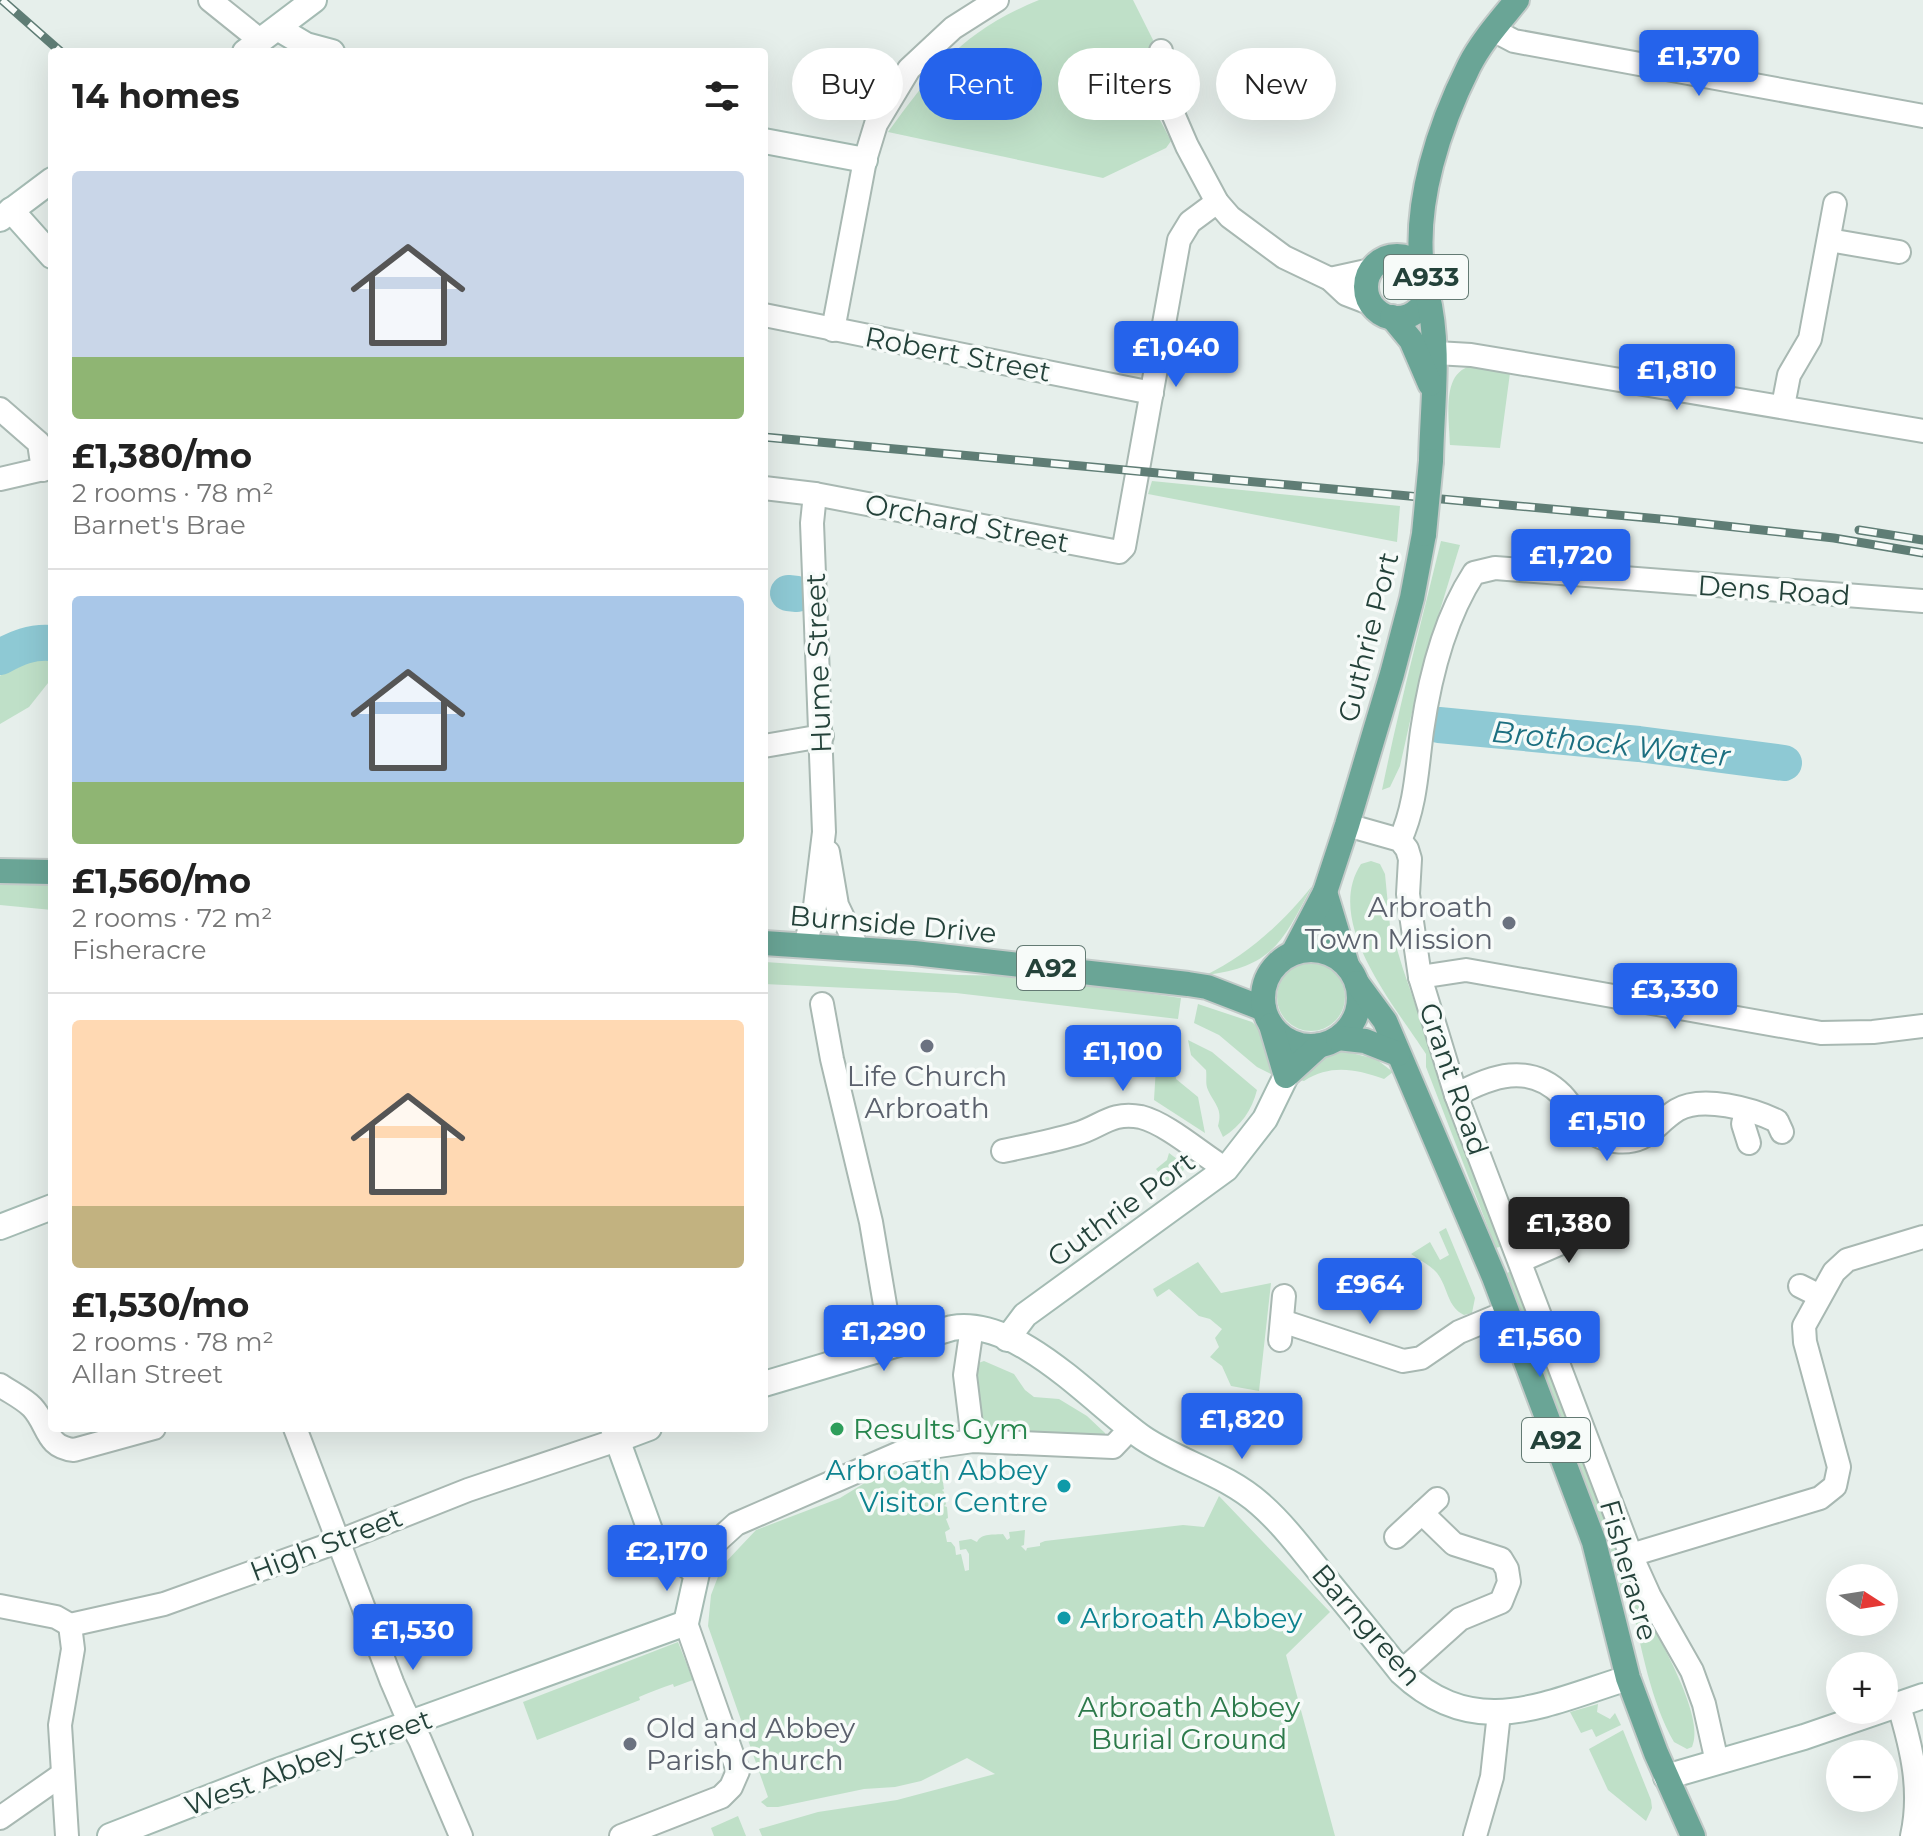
<!DOCTYPE html>
<html lang="en">
<head>
<meta charset="utf-8">
<style>
  :root { --surface:#fff; --page:#f2f2f2; --text:#222; --muted:#767676; --line:#e0e0e0; --accent:#2563eb }
  body { margin:0; font-family:Montserrat,sans-serif; background:var(--page); color:var(--text); height:100vh; display:flex; flex-direction:column; font-size:30px; white-space:nowrap }
  * { box-sizing:border-box; margin:0 }
  p { font-size:26px; color:var(--muted) }
  .icon { flex:none; width:44px; height:44px; fill:none; stroke:currentColor; stroke-width:2; stroke-linecap:round; stroke-linejoin:round }
  .map { position:relative; flex:1; overflow:hidden }
  .details { position:absolute; left:48px; top:48px; width:720px; height:1384px; display:flex; flex-direction:column; background:var(--surface); border-radius:8px; box-shadow:0 8px 32px #0002 }
  .details>* { flex:none }
  .banner { position:absolute; left:792px; top:48px; width:760px; height:72px; display:flex; gap:16px }
  .needle { width:52px; rotate:102deg }
  .tools { position:absolute; left:1826px; top:1564px; display:grid; gap:16px }
  .tools a { display:grid; place-items:center; width:72px; height:72px; border-radius:50%; background:var(--surface); box-shadow:0 8px 32px #0002; font-size:40px }
  .price { position:absolute; translate:-50% -68px; padding:0 18px; border-radius:8px; background:var(--accent); color:#fff; font-size:26px; line-height:52px; filter:drop-shadow(0 2px 4px #0008) }
  .price::after { content:''; position:absolute; left:50%; top:48px; width:24px; height:18px; margin-left:-12px; background:inherit; clip-path:polygon(0 0,100% 0,50% 100%) }
  .price.on { background:#222; color:#fff }
  ul { padding:0; list-style:none }
  li { display:grid; align-content:center; gap:16px; height:424px; padding:0 24px }
  li+li { border-top:2px solid var(--line) }
  li span { display:grid; place-items:center; height:248px; border-radius:8px; color:#555 }
  li>.icon { margin-inline-start:auto }
  span .icon { width:144px; height:144px; fill:#fffc; stroke-width:1 }
  li b { font-size:34px }
  h2 { display:flex; justify-content:space-between; align-items:center; height:96px; padding:0 24px; font-size:34px }
  .chip { padding:0 28px; border-radius:36px; background:var(--surface); box-shadow:0 8px 32px #0002; font-size:28px; line-height:72px }
  .chip.on { background:var(--accent); color:#fff }
  .map>svg:first-child { display:block }
</style>
</head>
<body>
<div class="map">
<svg width="1923" height="1836" viewBox="0 0 1923 1836">
  <rect width="100%" height="100%" fill="#e6efeb"/>
  <g fill="#bfe0c8">
    <path d="M1039,0H1133L1153,40L1146,74L1148,97L1171,141L1166,148L1103,178L888,132C935,68 963,31 1039,0Z"/>
    <path d="M1472,366L1510,373L1500,448L1450,445C1450,420 1440,372 1472,366Z"/>
    <polygon points="1152,481 1400,506 1397,542 1148,494"/>
    <path d="M1441,541L1460,545L1421,672L1400,766L1390,787L1382,790C1399,707 1421,624 1441,541Z"/>
    <polygon points="44,652 52,653 52,678 29,707 0,724 0,676 14,659"/>
    <path d="M1371,861L1380,864L1385,874L1390,926L1403,969L1434,1059L1506,1245L1496,1248L1426,1067V1054C1395,1006 1323,922 1361,864Z"/>
    <polygon points="0,883 52,884 52,910 0,905"/>
    <path d="M1312,886C1283,941 1273,967 1206,975C1246,956 1285,921 1312,886Z"/>
    <polygon points="765,962 958,975 1025,976 1181,998 1178,1019 956,993 764,984"/>
    <circle cx="1311" cy="997" r="34"/>
    <polygon points="1198,1004 1252,1022 1261,1030 1273,1075 1257,1067 1219,1035 1194,1023"/>
    <polygon points="1158,1033 1173,1052 1176,1079 1198,1097 1205,1133 1154,1100"/>
    <path d="M1188,1040L1212,1052L1257,1090C1252,1110 1241,1126 1223,1137L1218,1126C1223,1109 1215,1105 1208,1090C1205,1084 1207,1077 1206,1070L1191,1055Z"/>
    <path d="M1343,1051L1376,1059L1393,1072L1384,1079C1355,1069 1331,1064 1304,1081L1300,1080L1321,1059Z"/>
    <polygon points="1169,1153 1181,1162 1184,1169 1180,1177 1170,1186 1156,1169 1167,1160"/>
    <path d="M1446,1228L1475,1298L1472,1313L1464,1315C1447,1307 1448,1287 1437,1273C1430,1265 1419,1260 1411,1254L1430,1242L1440,1260L1449,1255L1439,1232Z"/>
    <polygon points="1198,1262 1221,1293 1271,1283 1259,1391 1231,1386 1222,1366 1210,1357 1219,1347 1215,1338 1222,1329 1210,1319 1199,1316 1169,1289 1157,1297 1153,1289"/>
    <polygon points="1514,1270 1639,1591 1623,1597 1609,1543 1507,1273"/>
    <polygon points="984,1361 1014,1374 1025,1390 1034,1397 1059,1399 1087,1416 1105,1433 1105,1436 979,1431 973,1377 978,1363"/>
    <path d="M939,1456L944,1489L942,1490L944,1492L946,1504L944,1506L947,1507L948,1518L946,1519L950,1529L945,1532L947,1542H951L955,1547L956,1555L961,1554L965,1571L969,1570V1554L966,1549L960,1550L959,1541L971,1539L977,1542C981,1533 994,1535 1003,1534L1007,1540L1010,1538L1009,1532L1025,1530L1024,1545L1021,1546L1026,1551L1027,1548L1040,1546V1543L1045,1541L1183,1525L1204,1527L1219,1496L1330,1612L1286,1655L1335,1836H762L759,1829L818,1812L897,1800L995,1774L967,1758L921,1781L895,1787L864,1789L778,1807H767L761,1802L768,1797L708,1626L711,1595L722,1566L756,1530L840,1498L904,1459L905,1466L909,1465V1460Z"/>
    <path d="M1638,1600C1654,1629 1707,1717 1692,1747L1687,1749L1674,1742C1651,1703 1641,1646 1631,1602Z"/>
    <path d="M678,1642L693,1680L674,1687L673,1684C661,1688 650,1692 639,1697L640,1700L537,1740L523,1702Z"/>
    <polygon points="1598,1704 1597,1712 1610,1719 1615,1713 1621,1725 1596,1737 1592,1729 1581,1733 1570,1712"/>
    <polygon points="1623,1730 1651,1800 1652,1808 1646,1821 1608,1790 1589,1749"/>
    <polygon points="738,1816 746,1836 714,1836 711,1828"/>
  </g>
  <g fill="none" stroke-linecap="round" stroke-linejoin="round">
    <g stroke="#8ec9d4" stroke-width="36">
      <polyline points="788,593 797,594"/>
      <path d="M0,657C17,648 32,641 52,643"/>
      <polyline points="1439,725 1639,744 1784,763"/>
    </g>
    <defs>
      <g id="street">
        <polyline points="210,0 261,41"/>
        <polyline points="1493,30 1514,41 1923,116"/>
        <polyline points="1161,51 1161,86 1187,146 1217,202 1230,217 1284,257 1330,279 1346,294 1372,304"/>
        <polyline points="1829,240 1899,252"/>
        <polyline points="1330,279 1371,270"/>
        <polyline points="764,315 1152,393"/>
        <polyline points="833,330 865,160 876,124 909,69 953,28 997,0"/>
        <polyline points="1436,353 1471,355 1923,431"/>
        <polyline points="1783,406 1789,375 1810,339 1835,204"/>
        <polyline points="0,409 39,443 43,470"/>
        <polyline points="0,479 52,467"/>
        <polyline points="764,488 815,494 1119,552 1124,547 1179,240 1190,222 1217,202"/>
        <polyline points="764,746 822,736"/>
        <polyline points="1347,825 1400,840 1407,849 1410,859 1408,894 1420,977 1456,1095 1631,1555 1650,1597 1692,1671 1704,1704 1717,1762"/>
        <path d="M1400,840C1416,806 1417,767 1422,731C1430,676 1444,619 1474,573L1495,568L1923,601"/>
        <polyline points="828,852 837,905 858,949"/>
        <polyline points="805,946 815,906 824,832 812,523 815,494"/>
        <polyline points="1420,977 1466,970 1821,1033 1873,1032 1923,1026"/>
        <polyline points="822,1004 832,1059 871,1222 892,1346"/>
        <path d="M1456,1095C1491,1076 1529,1062 1562,1095C1581,1115 1583,1137 1615,1141C1648,1145 1653,1125 1677,1110C1702,1095 1752,1109 1777,1121L1782,1132"/>
        <polyline points="1746,1111 1743,1124 1749,1143"/>
        <path d="M1003,1151C1027,1146 1052,1141 1076,1134C1101,1127 1111,1111 1141,1117C1168,1124 1201,1154 1226,1169"/>
        <polyline points="1520,1261 1600,1226"/>
        <polyline points="1800,1286 1820,1296"/>
        <polyline points="1282,1321 1403,1361 1421,1358 1459,1332 1507,1312"/>
        <polyline points="972,1327 965,1375 973,1441"/>
        <polyline points="1280,1340 1284,1296"/>
        <path d="M0,1385C10,1392 23,1398 32,1407C49,1425 45,1447 74,1450L154,1428"/>
        <polyline points="295,1428 392,1682 404,1710 420,1740 461,1836"/>
        <polyline points="1396,1537 1437,1499"/>
        <polyline points="1631,1555 1820,1498 1835,1486 1839,1467 1805,1342 1804,1326 1834,1272 1847,1260 1923,1237"/>
        <polyline points="697,1573 714,1544 736,1524 904,1451 973,1441 1113,1447 1131,1428"/>
        <polyline points="0,1606 56,1617 70,1625 164,1604 337,1542 468,1490 617,1440"/>
        <polyline points="1401,1672 1460,1619 1501,1602 1509,1582 1507,1569 1501,1559 1454,1544 1422,1513"/>
        <path d="M1899,1706C1912,1749 1922,1791 1912,1836"/>
        <polyline points="0,1818 63,1774"/>
        <polyline points="67,1836 60,1725 73,1649 70,1625"/>
        <polyline points="621,1836 721,1797 731,1787 738,1771 686,1623"/>
        <polyline points="1475,1836 1492,1777 1499,1713"/>
      </g>
      <g id="secondary">
        <polyline points="279,29 306,45 332,52"/>
        <polyline points="245,52 314,0"/>
        <polyline points="764,141 865,160"/>
        <polyline points="11,210 52,256"/>
        <polyline points="0,219 52,180"/>
        <polyline points="0,1227 52,1207"/>
        <polyline points="1007,1339 1025,1315 1226,1169 1265,1119 1286,1076"/>
        <path d="M764,1384L952,1328C1019,1317 1093,1403 1143,1438C1180,1463 1225,1473 1260,1504C1284,1525 1304,1552 1324,1577C1350,1609 1376,1640 1401,1672C1475,1742 1544,1704 1628,1678"/>
        <polyline points="617,1440 649,1428"/>
        <polyline points="1666,1777 1804,1737 1923,1696"/>
        <polyline points="110,1836 272,1773 686,1623 697,1573 664,1549 651,1533 613,1428"/>
      </g>
      <g id="primary">
        <circle cx="1397" cy="287" r="31"/>
        <path d="M1422,269C1414,202 1439,126 1469,66C1481,42 1500,21 1517,0"/>
        <path d="M1427,292C1441,348 1432,404 1431,461"/>
        <polyline points="1392,317 1411,340 1430,384"/>
        <polyline points="0,871 52,872"/>
        <polyline points="1325,892 1347,965"/>
        <polyline points="764,943 914,953 1188,984 1207,987 1264,1009"/>
        <circle cx="1311" cy="998" r="48"/>
        <polyline points="1293,953 1325,892 1347,825 1392,674 1412,598 1424,534"/>
        <polyline points="1357,983 1385,1021 1494,1277 1594,1542 1628,1678 1656,1753 1693,1836"/>
        <polyline points="1271,1025 1286,1076 1320,1045"/>
        <polyline points="1338,1038 1365,1041 1398,1054"/>
      </g>
    </defs>
    <use href="#street" stroke="#a8b8b2" stroke-width="26"/>
    <use href="#secondary" stroke="#a4bbb3" stroke-width="28"/>
    <use href="#primary" stroke="#c2cac8" stroke-width="28"/>
    <use href="#street" stroke="#fff" stroke-width="22"/>
    <use href="#secondary" stroke="#fff" stroke-width="24"/>
    <use href="#primary" stroke="#6aa596" stroke-width="24"/>
    <defs>
      <g id="rail">
        <polyline points="2,0 61,52"/>
        <polyline points="764,437 1671,520 1834,538 1923,553"/>
        <polyline points="1859,530 1923,540"/>
      </g>
    </defs>
    <use href="#rail" stroke="#5f7d75" stroke-width="9"/>
    <use href="#rail" stroke="#f7fbf9" stroke-width="6" stroke-dasharray="18" stroke-linecap="butt"/>
    <defs>
      <polyline id="primary-bridge" points="1424,534 1431,461"/>
    </defs>
    <use href="#primary-bridge" stroke="#c2cac8" stroke-width="28" stroke-linecap="butt"/>
    <use href="#primary-bridge" stroke="#6aa596" stroke-width="24"/>
  </g>
  <g fill="#6b7280" stroke="#f7fbf9" stroke-width="3">
    <circle cx="1509" cy="923" r="8"/>
    <circle cx="927" cy="1046" r="8"/>
    <circle cx="630" cy="1744" r="8"/>
  </g>
  <circle fill="#2e9e5b" stroke="#f7fbf9" stroke-width="3" cx="837" cy="1429" r="8"/>
  <g fill="#0f9aa8" stroke="#f7fbf9" stroke-width="3">
    <circle cx="1064" cy="1486" r="8"/>
    <circle cx="1064" cy="1618" r="8"/>
  </g>
  <g text-anchor="middle" stroke-width="7" stroke-linejoin="round" paint-order="stroke">
    <g fill="#f7fbf9" stroke="#637a73" stroke-width="2">
      <rect x="1384" y="255" width="84" height="44" rx="6"/>
      <rect x="1017" y="946" width="68" height="44" rx="6"/>
      <rect x="1522" y="1418" width="68" height="44" rx="6"/>
    </g>
    <g font-size="26" font-weight="bold" fill="#24423a">
      <text x="1426" y="286">A933</text>
      <text x="1051" y="977">A92</text>
      <text x="1556" y="1449">A92</text>
    </g>
    <g font-size="28" fill="#24423a" stroke="#f7fbf9">
      <text transform="translate(958 354) rotate(11)" y="10">Robert Street</text>
      <text transform="translate(967 523) rotate(11)" y="10">Orchard Street</text>
      <text transform="translate(1774 590) rotate(4)" y="10">Dens Road</text>
      <text transform="translate(1368 637) rotate(-76)" y="10">Guthrie Port</text>
      <text transform="translate(818 663) rotate(-92)" y="10">Hume Street</text>
      <text transform="translate(893 924) rotate(5)" y="10">Burnside Drive</text>
      <text transform="translate(1454 1079) rotate(71)" y="10">Grant Road</text>
      <text transform="translate(1121 1209) rotate(-36)" y="10">Guthrie Port</text>
      <text transform="translate(326 1544) rotate(-21)" y="10">High Street</text>
      <text transform="translate(1629 1570) rotate(74)" y="10">Fisheracre</text>
      <text transform="translate(1367 1625) rotate(49)" y="10">Barngreen</text>
      <text transform="translate(308 1762) rotate(-20)" y="10">West Abbey Street</text>
    </g>
    <g font-size="28" fill="#5b616d" stroke="#f7fbf9" text-anchor="end">
      <text x="1493" y="917">Arbroath<tspan x="1493" dy="32">Town Mission</tspan></text>
      <text x="927" y="1086" text-anchor="middle">Life Church<tspan x="927" dy="32">Arbroath</tspan></text>
      <text x="646" y="1738" text-anchor="start">Old and Abbey<tspan x="646" dy="32">Parish Church</tspan></text>
    </g>
    <g font-size="28" fill="#27864d" stroke="#f7fbf9" text-anchor="start">
      <text x="853" y="1439">Results Gym</text>
    </g>
    <g font-size="28" fill="#0d838f" stroke="#f7fbf9" text-anchor="end">
      <text x="1048" y="1480">Arbroath Abbey<tspan x="1048" dy="32">Visitor Centre</tspan></text>
      <text x="1080" y="1628" text-anchor="start">Arbroath Abbey</text>
    </g>
    <g font-size="28" fill="#2d7a4b" stroke="#f7fbf9">
      <text x="1189" y="1717">Arbroath Abbey<tspan x="1189" dy="32">Burial Ground</tspan></text>
    </g>
    <g font-size="30" font-style="italic" fill="#1c6f80" stroke="#f7fbf9">
      <text transform="translate(1611 744) rotate(6)" y="10">Brothock Water</text>
    </g>
  </g>
</svg>
<div class="tools">
<a><svg class="needle" viewBox="-14 -14 28 28"><path d="M0-13l5 13h-10z" fill="#e53935"/><path d="M0 13l5-13h-10z" fill="#767676"/></svg></a>
<a>+</a>
<a>−</a>
</div>
<b class="price" style="left:1699px;top:98px">£1,370</b>
<b class="price" style="left:1176px;top:389px">£1,040</b>
<b class="price" style="left:1677px;top:412px">£1,810</b>
<b class="price" style="left:1571px;top:597px">£1,720</b>
<b class="price" style="left:1675px;top:1031px">£3,330</b>
<b class="price" style="left:1123px;top:1093px">£1,100</b>
<b class="price" style="left:1607px;top:1163px">£1,510</b>
<b class="price on" style="left:1569px;top:1265px">£1,380</b>
<b class="price" style="left:1370px;top:1326px">£964</b>
<b class="price" style="left:884px;top:1373px">£1,290</b>
<b class="price" style="left:1540px;top:1379px">£1,560</b>
<b class="price" style="left:1242px;top:1461px">£1,820</b>
<b class="price" style="left:667px;top:1593px">£2,170</b>
<b class="price" style="left:413px;top:1672px">£1,530</b>
<div class="banner">
<a class="chip">Buy</a>
<a class="chip on">Rent</a>
<a class="chip">Filters</a>
<a class="chip">New</a>
</div>
<section class="details">
<h2>14 homes<svg class="icon" aria-label="filters" viewBox="0 0 24 24"><path d="M4 7h16M4 17h16"/><circle cx="9" cy="7" r="2"/><circle cx="15" cy="17" r="2"/></svg></h2>
<ul>
<li><span style="background:linear-gradient(#c9d6e8 75%,#8fb573 0)"><svg class="icon" aria-label="home" viewBox="0 0 24 24"><path d="M3 11l9-7 9 7M6 9v11h12V9"/></svg></span><div><b>£1,380/mo</b><p>2 rooms · 78 m²</p><p>Barnet's Brae</p></div></li>
<li><span style="background:linear-gradient(#a9c7e8 75%,#8fb573 0)"><svg class="icon" aria-label="home" viewBox="0 0 24 24"><path d="M3 11l9-7 9 7M6 9v11h12V9"/></svg></span><div><b>£1,560/mo</b><p>2 rooms · 72 m²</p><p>Fisheracre</p></div></li>
<li><span style="background:linear-gradient(#ffd9b3 75%,#c2b280 0)"><svg class="icon" aria-label="home" viewBox="0 0 24 24"><path d="M3 11l9-7 9 7M6 9v11h12V9"/></svg></span><div><b>£1,530/mo</b><p>2 rooms · 78 m²</p><p>Allan Street</p></div></li>
</ul>
</section>
</div>
</body>
</html>
